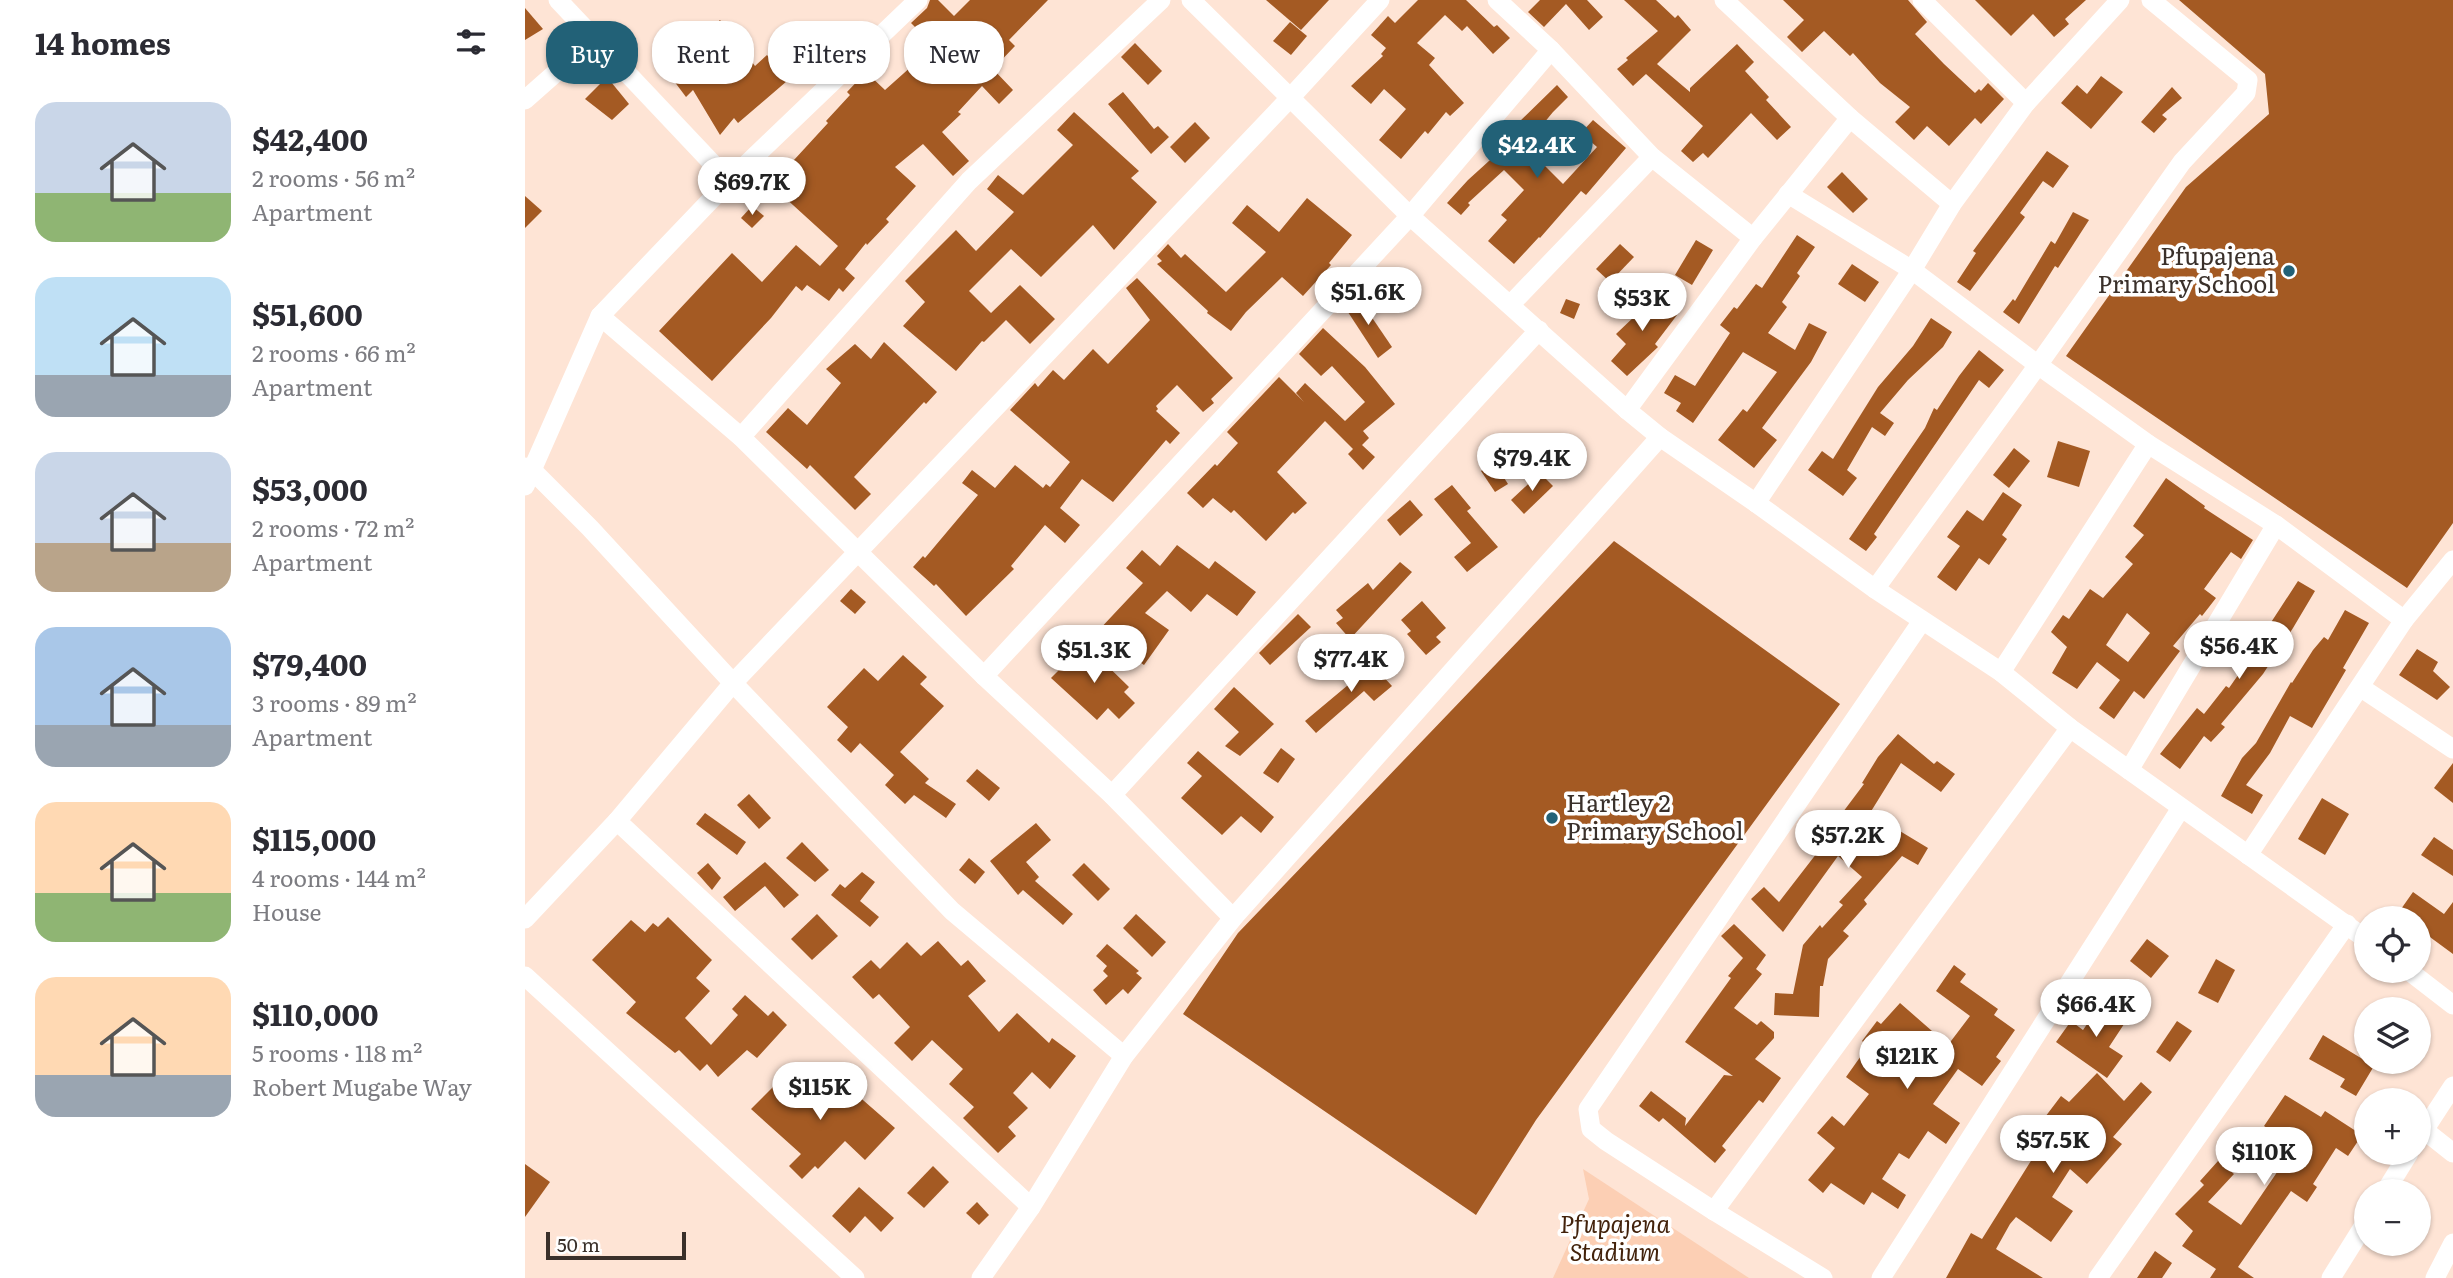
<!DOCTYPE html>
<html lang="en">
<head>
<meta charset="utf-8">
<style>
  :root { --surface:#fff; --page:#f2f2f3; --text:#2b2b33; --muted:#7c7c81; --accent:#226177 }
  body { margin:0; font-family:Literata,serif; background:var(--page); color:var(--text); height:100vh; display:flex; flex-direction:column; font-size:26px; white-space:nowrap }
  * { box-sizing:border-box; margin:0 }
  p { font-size:23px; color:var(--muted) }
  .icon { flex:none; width:38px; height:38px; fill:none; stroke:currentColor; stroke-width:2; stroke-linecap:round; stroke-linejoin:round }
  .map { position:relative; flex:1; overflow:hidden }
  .details { display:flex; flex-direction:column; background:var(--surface); width:525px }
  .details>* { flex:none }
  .guide { position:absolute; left:21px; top:21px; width:665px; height:63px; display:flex; gap:14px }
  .buttons { position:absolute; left:1829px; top:906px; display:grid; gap:14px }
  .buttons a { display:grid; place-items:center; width:77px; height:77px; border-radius:50%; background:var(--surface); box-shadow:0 2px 5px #0004; font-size:35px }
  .scale { position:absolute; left:21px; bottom:18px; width:140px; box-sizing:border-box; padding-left:7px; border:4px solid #3a302a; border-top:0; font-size:19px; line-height:24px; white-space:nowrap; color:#3a302a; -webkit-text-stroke:5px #fff; paint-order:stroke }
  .price { position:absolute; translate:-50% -60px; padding:0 16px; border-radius:24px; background:#fff; color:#222; font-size:23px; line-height:46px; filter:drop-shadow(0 2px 4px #0008) }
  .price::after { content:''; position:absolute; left:50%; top:42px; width:21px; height:16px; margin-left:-10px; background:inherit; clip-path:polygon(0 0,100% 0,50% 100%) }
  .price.selected { background:var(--accent); color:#fff }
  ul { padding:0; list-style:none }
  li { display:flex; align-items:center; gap:21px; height:175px; padding:0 35px }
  li span { display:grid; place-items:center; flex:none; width:196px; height:140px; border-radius:21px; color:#555 }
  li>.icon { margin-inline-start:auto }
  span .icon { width:84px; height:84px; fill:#fffc; stroke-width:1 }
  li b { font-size:30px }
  h2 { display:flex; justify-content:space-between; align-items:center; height:84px; padding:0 35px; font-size:30px }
  .tag { padding:0 24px; border-radius:28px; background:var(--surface); box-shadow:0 2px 5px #0004; font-size:24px; line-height:63px }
  .tag.selected { background:var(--accent); color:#fff }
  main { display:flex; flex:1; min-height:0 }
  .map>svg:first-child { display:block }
</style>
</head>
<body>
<main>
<section class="details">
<h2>14 homes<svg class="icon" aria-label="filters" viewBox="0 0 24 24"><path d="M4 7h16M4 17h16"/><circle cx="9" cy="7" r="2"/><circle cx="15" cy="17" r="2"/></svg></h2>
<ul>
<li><span style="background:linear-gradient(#c9d6e8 65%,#8fb573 0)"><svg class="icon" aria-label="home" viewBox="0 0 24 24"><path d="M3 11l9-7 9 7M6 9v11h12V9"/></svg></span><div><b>$42,400</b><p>2 rooms · 56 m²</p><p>Apartment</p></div></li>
<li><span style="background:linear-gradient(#bfe0f5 70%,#9aa5b1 0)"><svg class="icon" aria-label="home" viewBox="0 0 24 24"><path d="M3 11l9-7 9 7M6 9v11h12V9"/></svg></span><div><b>$51,600</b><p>2 rooms · 66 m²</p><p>Apartment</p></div></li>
<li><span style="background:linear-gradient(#c9d6e8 65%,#b9a48a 0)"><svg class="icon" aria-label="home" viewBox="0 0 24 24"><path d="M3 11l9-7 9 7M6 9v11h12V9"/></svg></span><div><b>$53,000</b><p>2 rooms · 72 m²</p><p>Apartment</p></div></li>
<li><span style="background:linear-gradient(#a9c7e8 70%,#9aa5b1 0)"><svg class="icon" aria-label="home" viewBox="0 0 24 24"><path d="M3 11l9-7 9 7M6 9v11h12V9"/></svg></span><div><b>$79,400</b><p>3 rooms · 89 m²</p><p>Apartment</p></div></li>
<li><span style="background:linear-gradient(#ffd9b3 65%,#8fb573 0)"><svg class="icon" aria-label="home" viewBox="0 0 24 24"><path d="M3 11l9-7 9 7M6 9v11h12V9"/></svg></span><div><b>$115,000</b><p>4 rooms · 144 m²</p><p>House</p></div></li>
<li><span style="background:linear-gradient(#ffd9b3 70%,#9aa5b1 0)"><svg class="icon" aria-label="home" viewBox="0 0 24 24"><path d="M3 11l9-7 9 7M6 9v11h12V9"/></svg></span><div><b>$110,000</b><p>5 rooms · 118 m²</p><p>Robert Mugabe Way</p></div></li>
</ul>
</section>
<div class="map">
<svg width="1928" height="1278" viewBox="0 0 1928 1278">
  <rect width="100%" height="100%" fill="#fee4d5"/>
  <polygon fill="#fccfb4" points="1058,1169 1224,1278 1028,1278 1064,1199"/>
  <g fill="#a45a23" fill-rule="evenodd">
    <polygon points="405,0 413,0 429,16 445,0 523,0 484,40 490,46 468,69 488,90 474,104 457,86 433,112 436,114 417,132 444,161 428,176 398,144 370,167 391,186 361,219 364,222 342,245 341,243 320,269 330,278 318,292 314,288 304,301 282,285 277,291 271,286 246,318 187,381 134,331 207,253 237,282 271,245 295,266 313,246 246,185 303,123 301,121 325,95 322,92 341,72 360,90 397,57 391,51 402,39 386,23 402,8"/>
    <polygon points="741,0 804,0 776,30"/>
    <polygon points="893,0 941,0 969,27 972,25 985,38 968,54 942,26 937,31 920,15 892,43 910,58 904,65 939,103 925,116 921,112 903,134 900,131 876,159 854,140 881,109 859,89 846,104 826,86 858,56 856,54 861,48 846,35 863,16 870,23"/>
    <polygon points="1015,0 1062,0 1078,17 1064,30 1041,4 1019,27 1003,12"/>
    <polygon points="1099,0 1131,0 1150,18 1153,15 1166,30 1132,64 1165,92 1165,88 1212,44 1229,62 1220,71 1244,97 1241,100 1266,127 1252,140 1226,113 1183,158 1178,153 1168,162 1156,151 1178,126 1121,74 1108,86 1092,69 1103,60 1101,58 1133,31"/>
    <polygon points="1258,0 1383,0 1402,22 1390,34 1419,64 1450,93 1454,89 1456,91 1463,83 1479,99 1456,124 1450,118 1424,146 1402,126 1389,140 1370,122 1385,107 1355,83 1328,53 1325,56 1299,31 1277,52 1262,37 1279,20"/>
    <polygon points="1450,0 1561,0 1540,19 1544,24 1529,37 1508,14 1486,36"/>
    <polygon points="1654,0 1928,0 1928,523 1882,588 1541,356 1661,187 1744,114 1740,74"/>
    <polygon points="0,8 18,29 0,40"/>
    <polygon points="195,20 230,66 242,55 262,81 213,123 209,118 195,135 168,90 161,97 140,69"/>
    <polygon points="765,22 782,36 766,55 748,41"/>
    <polygon points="610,43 637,71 623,85 596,57"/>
    <polygon points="1576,76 1598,92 1566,129 1536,103 1552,85 1562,94"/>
    <polygon points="82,77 104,104 87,120 60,99"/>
    <polygon points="1032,85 1043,97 1028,112 1000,146 1038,184 1072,147 1056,133 1068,120 1101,148 1061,195 1056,191 1015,238 1014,237 989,264 963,241 982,220 976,215 999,190 979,170 943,203 945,205 936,215 922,203 943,180 975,151 973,149 1000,126 994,122"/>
    <polygon points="1647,87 1657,98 1637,115 1642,119 1629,133 1616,122"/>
    <polygon points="598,92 629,129 633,126 644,137 626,154 583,104"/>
    <polygon points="549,112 614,171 606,178 632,202 589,250 568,225 516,277 486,249 444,291 466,313 495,285 530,319 505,344 481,320 459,342 457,341 431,371 378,326 400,302 380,281 431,230 451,251 489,212 462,189 473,175 498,195 548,145 532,130"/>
    <polygon points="670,122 685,138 660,163 645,147"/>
    <polygon points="1522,151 1544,166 1528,188 1518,181 1495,213 1500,217 1445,291 1432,282 1451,253 1448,251"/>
    <polygon points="1317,172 1343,199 1328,213 1302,187"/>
    <polygon points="0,196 17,211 0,228"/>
    <polygon points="782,198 827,235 804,263 806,265 778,296 757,277 721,312 706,331 682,313 683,311 632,264 637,261 632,256 643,244 656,258 660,254 701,292 741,252 707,223 722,205 754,232"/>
    <polygon points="227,206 239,216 227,228 216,218"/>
    <polygon points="1548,212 1564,220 1533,268 1530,266 1494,324 1478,312 1488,299 1490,301 1526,241 1530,244"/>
    <polygon points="1272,235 1290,247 1272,273 1275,276 1257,302 1262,307 1243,333 1270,350 1284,323 1302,332 1286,362 1237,428 1252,440 1229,468 1193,440 1218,409 1222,412 1252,372 1218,352 1168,423 1151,411 1156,403 1139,393 1150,375 1170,386 1205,333 1195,325 1209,307 1212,309 1231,284 1237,288"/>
    <polygon points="1171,240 1188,250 1167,285 1150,275"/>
    <polygon points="1095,244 1109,257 1085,282 1071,269"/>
    <polygon points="1327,264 1354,282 1340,302 1313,284"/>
    <polygon points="612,278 708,378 686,399 689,403 678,412 652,385 631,406 633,409 631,411 655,433 645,444 641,440 588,502 557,479 535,508 555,525 540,543 520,525 486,566 489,569 441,616 411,584 409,586 388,567 398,556 400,558 453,495 437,483 447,470 470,488 490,465 518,488 521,484 525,487 545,462 485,410 510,383 513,387 528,370 539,380 568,349 583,364 625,320 601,288"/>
    <polygon points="1121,293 1152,315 1130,344 1133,347 1102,376 1086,361 1101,344 1091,334 1111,315 1107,312"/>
    <polygon points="833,297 867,347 853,358 819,306"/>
    <polygon points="1041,299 1055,304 1049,319 1035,313"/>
    <polygon points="1406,318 1427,332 1418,347 1383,380 1355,413 1369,423 1360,436 1347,427 1322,470 1332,478 1318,496 1283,470 1297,451 1308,459 1353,387 1388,346"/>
    <polygon points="798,328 840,367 870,404 838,431 844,438 837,445 850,457 838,470 823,454 828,449 800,421 752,472 782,503 770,514 768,512 741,541 709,510 706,513 688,498 678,508 662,493 690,464 692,466 713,443 702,432 754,377 779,402 771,393 780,383 820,421 840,402 807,366 796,376 774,354"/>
    <polygon points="359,342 412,392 401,404 399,402 329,477 346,494 330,510 285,465 282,469 241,432 263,408 282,425 316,383 301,369 330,344 346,359"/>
    <polygon points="1454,350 1479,370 1464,388 1454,380 1349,534 1352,537 1341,551 1324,539 1400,428 1409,408 1412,410 1434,376"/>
    <polygon points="1533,441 1565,451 1554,487 1522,477"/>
    <polygon points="1489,448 1505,461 1484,488 1468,475"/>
    <polygon points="969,462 983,484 970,492 956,471"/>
    <polygon points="1015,473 1028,486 999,514 986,500"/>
    <path d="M1641,478L1680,506L1679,508L1728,540L1716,559L1706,552L1679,589L1691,598L1677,616L1675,614L1648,646L1655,651L1619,699L1609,691L1589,719L1574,708L1595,680L1572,662L1552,689L1527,673L1542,647L1526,632L1538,615L1544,619L1565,589L1578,598L1608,564L1600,557L1619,535L1608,526ZM1602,613L1625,633L1603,662L1581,645Z"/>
    <polygon points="927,485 946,508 942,511 973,547 942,572 929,557 946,543 909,499"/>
    <polygon points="1478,492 1497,505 1477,535 1482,539 1464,565 1454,558 1431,591 1412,577 1435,546 1422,537 1442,510 1458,521"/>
    <polygon points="885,500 898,515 875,536 862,520"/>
    <polygon points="1089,541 1315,704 1011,1120 951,1215 658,1014 713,933"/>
    <polygon points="652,545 684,569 690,561 731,592 712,616 682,594 666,612 642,591 620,613 644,630 619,665 572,632 618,583 601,568 617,550 635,566"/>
    <polygon points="875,562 887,572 825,639 811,623 818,618 811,610 843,583 848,590"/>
    <polygon points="1773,581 1790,591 1768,628 1738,674 1696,724 1700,727 1686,742 1679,736 1655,769 1635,754 1672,708 1679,714 1701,686 1704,688 1732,648 1730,647"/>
    <polygon points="326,589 341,602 330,614 315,601"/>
    <polygon points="897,601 921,628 911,637 916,642 901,655 882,634 886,631 876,620"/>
    <polygon points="1820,610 1844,623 1818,668 1821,670 1787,728 1765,716 1745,753 1721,785 1738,795 1727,814 1696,796 1717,758 1731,743 1766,682 1767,683 1788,650 1799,637 1803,640"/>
    <polygon points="773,614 786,627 745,665 734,653"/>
    <polygon points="560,644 604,687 599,692 610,703 594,719 583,708 572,720 526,678"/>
    <polygon points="1892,649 1913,662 1908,671 1925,687 1912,700 1874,675"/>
    <polygon points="378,655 402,677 395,684 419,706 375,752 404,779 400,783 431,804 421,818 389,795 380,804 360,785 369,775 335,743 326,753 312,740 323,727 302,707 339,668 353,681"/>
    <polygon points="841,658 867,686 849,701 839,691 791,733 780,721 829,680 823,674"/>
    <polygon points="709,687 749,724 715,756 700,746 714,732 689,709"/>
    <polygon points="1373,734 1409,764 1412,761 1430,774 1416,792 1376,763 1345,813 1403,848 1393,865 1377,856 1339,900 1342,904 1318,931 1324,936 1303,959 1298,986 1295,986 1294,1017 1249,1015 1250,993 1268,994 1278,945 1295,925 1297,928 1318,905 1314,902 1337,877 1313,856 1258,932 1226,899 1239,887 1254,902 1295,849 1281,838 1296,820 1306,828 1339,784 1337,783 1353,757"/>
    <polygon points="756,748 770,759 753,783 738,773"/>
    <polygon points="673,751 749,817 736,833 716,816 697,835 656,798 677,776 662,763"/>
    <polygon points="1928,763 1928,803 1909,788"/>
    <polygon points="452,769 475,788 464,801 441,781"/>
    <polygon points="224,794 246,818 234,829 212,805"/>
    <polygon points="1797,798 1824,814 1800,855 1773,839"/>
    <polygon points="180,813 221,842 212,855 171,824"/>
    <polygon points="511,823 526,840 501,862 514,877 510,881 548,914 538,925 498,890 493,895 465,861"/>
    <polygon points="1909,837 1928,850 1928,876 1896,855"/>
    <polygon points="277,842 304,870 290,882 261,858"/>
    <polygon points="444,858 460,872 450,884 434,870"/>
    <polygon points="240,862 274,895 259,908 240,886 210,911 198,897"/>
    <polygon points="183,863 196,878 187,890 172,873"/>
    <polygon points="559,863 585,889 573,901 547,875"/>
    <polygon points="337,872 350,882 335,901 354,917 345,927 306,895 315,884 320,888"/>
    <polygon points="1888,892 1919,914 1928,902 1928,954 1894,929 1894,919 1869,919"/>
    <polygon points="292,914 313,936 287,960 266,939"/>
    <polygon points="611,914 641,942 627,957 598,928"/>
    <polygon points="143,917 187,960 171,978 185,991 160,1018 186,1045 213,1015 207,1009 220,995 243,1016 248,1011 262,1025 232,1058 222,1050 193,1077 182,1064 175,1071 154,1050 150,1053 101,1013 111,1002 67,960 106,920 120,932 128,923 133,927"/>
    <polygon points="1209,924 1241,955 1231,969 1237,974 1209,1008 1232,1025 1236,1021 1249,1032 1249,1038 1230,1059 1256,1078 1238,1103 1234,1100 1197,1146 1201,1150 1190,1163 1138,1118 1134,1122 1114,1106 1126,1091 1161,1118 1160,1126 1199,1075 1208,1076 1160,1042 1206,978 1203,976 1218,958 1196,936"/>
    <polygon points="1622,939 1644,956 1626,978 1605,961"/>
    <polygon points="413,941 436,966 443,960 461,981 443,996 474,1032 492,1013 524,1043 527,1038 551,1056 525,1089 507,1072 488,1093 503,1108 483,1127 491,1136 473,1153 438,1118 449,1107 424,1084 438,1069 407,1040 387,1061 369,1043 385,1027 354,994 348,999 327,977 346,960 355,969 382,942 396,956"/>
    <polygon points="582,944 614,971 611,973 617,978 603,994 598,989 581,1005 568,990 583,976 578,971 582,966 571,956"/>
    <polygon points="1691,959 1710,970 1693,1003 1673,993"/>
    <polygon points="1429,965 1441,974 1435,982 1473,1009 1469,1015 1490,1030 1471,1057 1476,1061 1457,1086 1433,1069 1408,1104 1435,1123 1421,1144 1403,1131 1384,1159 1374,1153 1357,1179 1381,1195 1373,1209 1347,1192 1339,1205 1306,1183 1298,1193 1283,1180 1310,1148 1292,1133 1307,1116 1319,1126 1344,1094 1321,1077 1343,1046 1337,1041 1352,1021 1356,1024 1375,1003 1423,1045 1445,1016 1411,991"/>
    <polygon points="1578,1001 1603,1018 1584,1047 1598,1056 1582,1078 1531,1042 1546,1021 1558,1030"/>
    <polygon points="1652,1021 1667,1031 1645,1062 1631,1052"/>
    <polygon points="1798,1035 1849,1066 1831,1096 1815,1087 1820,1079 1784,1059"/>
    <polygon points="265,1070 280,1085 287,1078 310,1102 323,1087 370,1128 340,1160 320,1141 293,1169 290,1166 277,1179 264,1166 276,1154 226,1109"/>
    <polygon points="1572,1073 1599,1101 1616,1082 1627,1092 1588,1137 1597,1144 1562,1184 1545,1169 1527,1197 1548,1211 1526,1242 1491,1217 1485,1224 1471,1249 1518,1278 1421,1278 1446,1233 1457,1239 1524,1132 1514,1125 1536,1096 1544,1102"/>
    <polygon points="1760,1095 1796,1117 1800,1111 1837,1135 1823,1156 1811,1148 1788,1184 1792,1187 1782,1202 1766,1191 1713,1267 1729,1278 1685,1278 1691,1269 1657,1246 1668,1231 1650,1214 1679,1185 1675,1181 1693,1161 1709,1174 1683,1202 1716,1225 1759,1162 1750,1154 1761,1141 1739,1126"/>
    <polygon points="0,1164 25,1182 0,1217"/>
    <polygon points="408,1166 424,1182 399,1208 382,1193"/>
    <polygon points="334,1187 369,1218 356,1232 340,1216 325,1233 307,1216"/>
    <polygon points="452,1202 464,1215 454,1225 441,1213"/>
    <polygon points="1630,1251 1647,1263 1637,1278 1612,1278"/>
  </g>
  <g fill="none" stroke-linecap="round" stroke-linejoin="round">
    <g stroke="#fff" stroke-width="19">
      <polyline points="33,0 204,181"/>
      <polyline points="666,0 885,216 1102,410 1135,437 1231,503 1350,589 1476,672 1545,728 1841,939"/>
      <polyline points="972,0 1026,50 1127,157 1228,238"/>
      <polyline points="1199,0 1325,118 1427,204"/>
      <polyline points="1397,0 1501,103"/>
      <polyline points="0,100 69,39"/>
      <polyline points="1263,194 1387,270 1513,365 1623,444 1751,525 1879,620"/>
      <polyline points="985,305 1127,157"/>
      <polyline points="75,316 216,437 459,676 587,795 708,918"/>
      <polyline points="1102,410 1228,238 1325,118"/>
      <polyline points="216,437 444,181 636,0"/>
      <polyline points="0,467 7,470 65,528 208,683 427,911 599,1056"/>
      <polyline points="0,486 75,316 204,181 393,0"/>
      <polyline points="1231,503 1387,270 1427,204 1501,103 1595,0"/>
      <polyline points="1350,589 1513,365 1657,162 1721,93 1723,80 1626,0"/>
      <polyline points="1476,672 1623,444"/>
      <polyline points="459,676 885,216 1026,50"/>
      <polyline points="1835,687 1928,749"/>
      <polyline points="1604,770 1751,525"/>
      <polyline points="587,795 1014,330"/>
      <polyline points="92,821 506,1207"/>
      <polyline points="1723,855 1879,620 1928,560"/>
      <polyline points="0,919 92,821 208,683 766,97 855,0"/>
      <polyline points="1884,971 1928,1005"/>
      <polyline points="0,976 330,1278"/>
      <polyline points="1899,1130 1928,1153"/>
      <polyline points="1894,1138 1928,1086"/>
      <polyline points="1860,1192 1884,1153"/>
      <polyline points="1189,1211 1545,728"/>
      <polyline points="456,1278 506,1207 599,1056 708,918 1135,437"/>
      <polyline points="1298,1278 1189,1211 1081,1141 1066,1129 1063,1109 1397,621"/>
      <polyline points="1356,1278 1656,808"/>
      <polyline points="1573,1278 1822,924"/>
      <polyline points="1806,1278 1841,1222"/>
      <polyline points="1910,1278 1928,1243"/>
    </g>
  </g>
  <g fill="#226177" stroke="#fff" stroke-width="2.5">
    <circle cx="1764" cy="271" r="7"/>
    <circle cx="1027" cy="818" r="7"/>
  </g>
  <g text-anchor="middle" stroke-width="7" stroke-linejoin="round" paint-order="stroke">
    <g font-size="24" fill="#3a302a" stroke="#fff" text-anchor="end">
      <text x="1750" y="265">Pfupajena<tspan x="1750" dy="28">Primary School</tspan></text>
      <text x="1041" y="812" text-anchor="start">Hartley 2<tspan x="1041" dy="28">Primary School</tspan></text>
    </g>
    <g font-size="24" font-style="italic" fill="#42220b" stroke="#fff">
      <text x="1090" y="1233">Pfupajena<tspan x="1090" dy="28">Stadium</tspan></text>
    </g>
  </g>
</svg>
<div class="buttons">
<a><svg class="icon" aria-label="locate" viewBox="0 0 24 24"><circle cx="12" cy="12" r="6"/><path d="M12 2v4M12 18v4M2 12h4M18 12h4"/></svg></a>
<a><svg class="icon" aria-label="layers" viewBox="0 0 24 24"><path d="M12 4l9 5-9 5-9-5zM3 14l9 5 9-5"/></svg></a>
<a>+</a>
<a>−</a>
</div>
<div class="scale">50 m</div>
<b class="price selected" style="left:1012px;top:180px">$42.4K</b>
<b class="price" style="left:227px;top:217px">$69.7K</b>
<b class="price" style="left:843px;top:327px">$51.6K</b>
<b class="price" style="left:1117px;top:333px">$53K</b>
<b class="price" style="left:1007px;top:493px">$79.4K</b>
<b class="price" style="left:1714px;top:681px">$56.4K</b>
<b class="price" style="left:569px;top:685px">$51.3K</b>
<b class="price" style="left:826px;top:694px">$77.4K</b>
<b class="price" style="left:1323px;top:870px">$57.2K</b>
<b class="price" style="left:1571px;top:1039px">$66.4K</b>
<b class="price" style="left:1382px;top:1091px">$121K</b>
<b class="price" style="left:295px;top:1122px">$115K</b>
<b class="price" style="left:1528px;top:1175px">$57.5K</b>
<b class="price" style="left:1739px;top:1187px">$110K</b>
<div class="guide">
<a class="tag selected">Buy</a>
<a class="tag">Rent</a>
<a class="tag">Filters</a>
<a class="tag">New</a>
</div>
</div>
</main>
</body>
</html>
